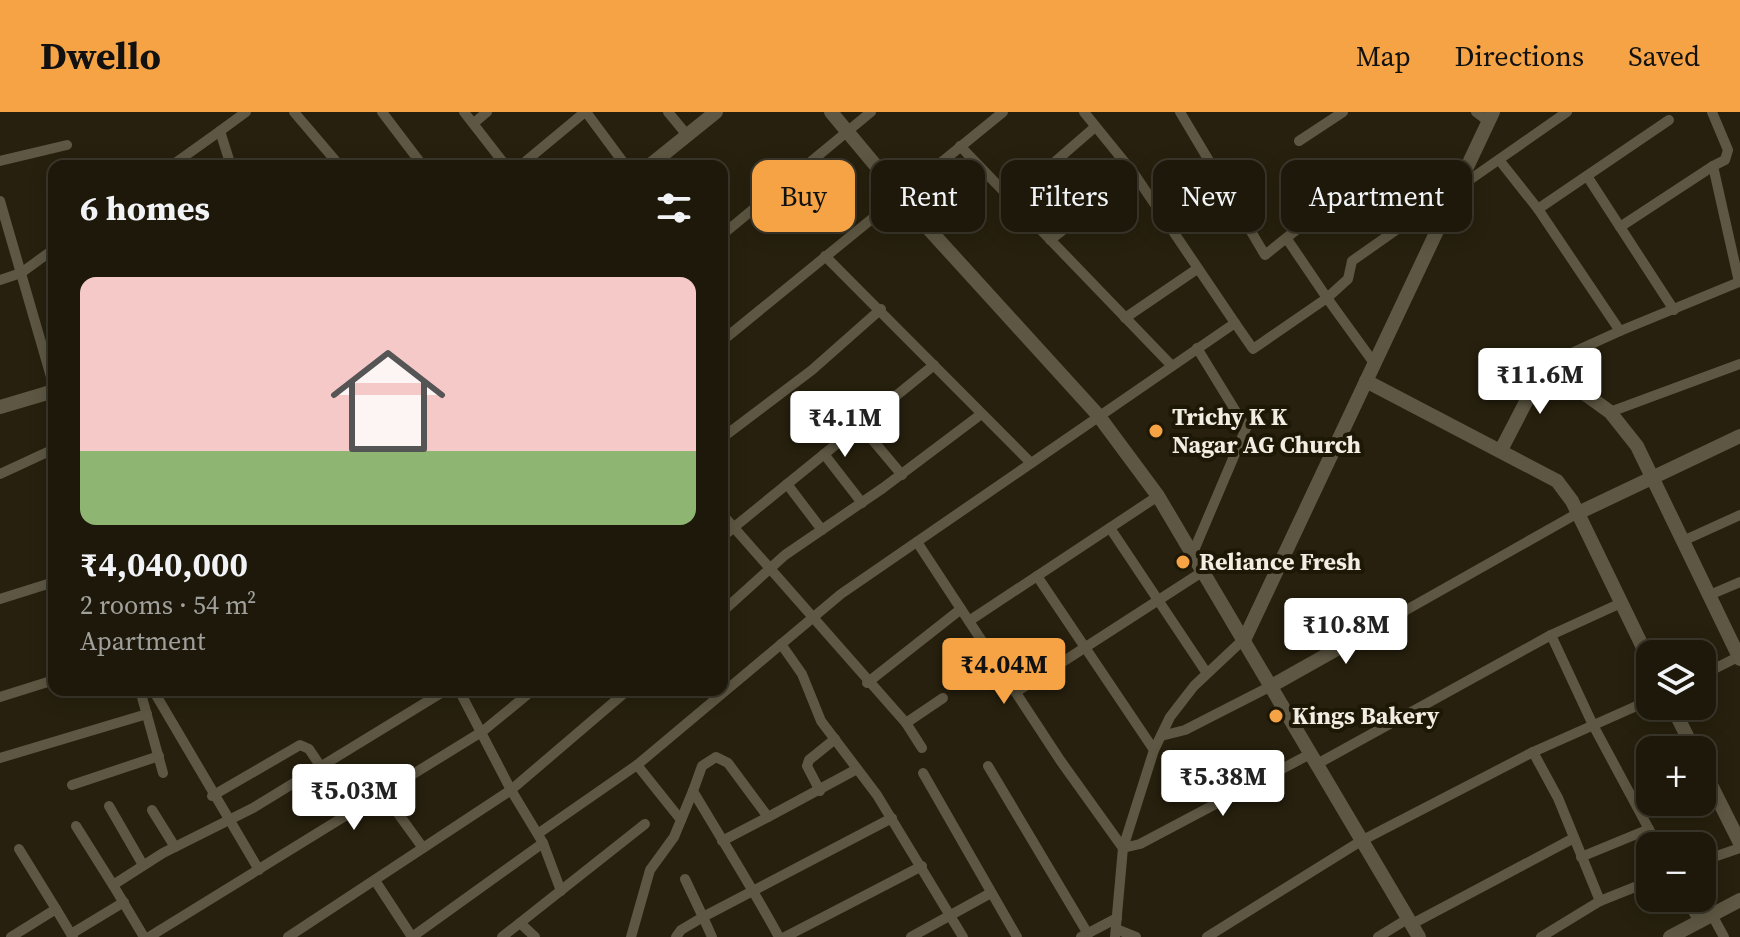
<!DOCTYPE html>
<html lang="en">
<head>
<meta charset="utf-8">
<style>
  :root { --surface:#1d180a; --page:#2a2518; --text:#f1f3f6; --muted:#a0a09c; --line:#3b372b; --accent:#f5a345 }
  body { margin:0; font-family:"Source Serif 4",serif; background:var(--page); color:var(--text); height:100vh; display:flex; flex-direction:column; font-size:30px; white-space:nowrap }
  * { box-sizing:border-box; margin:0 }
  p { font-size:26px; color:var(--muted) }
  .icon { flex:none; width:44px; height:44px; fill:none; stroke:currentColor; stroke-width:2; stroke-linecap:round; stroke-linejoin:round }
  .map { position:relative; flex:1; overflow:hidden }
  .drawer { position:absolute; left:48px; top:48px; width:680px; height:536px; display:flex; flex-direction:column; background:var(--surface); border-radius:16px; box-shadow:0 4px 20px #0003,0 0 0 2px var(--line) }
  .drawer>* { flex:none }
  .top-card { position:absolute; left:752px; top:48px; width:760px; height:72px; display:flex; gap:16px }
  .tools { position:absolute; left:1636px; top:528px; display:grid; gap:16px }
  .tools a { display:grid; place-items:center; width:80px; height:80px; border-radius:16px; background:var(--surface); box-shadow:0 4px 20px #0003,0 0 0 2px var(--line); font-size:40px }
  .price { position:absolute; translate:-50% -68px; padding:0 18px; border-radius:8px; background:#fff; color:#222; font-size:26px; line-height:52px; filter:drop-shadow(0 2px 4px #0008) }
  .price::after { content:''; position:absolute; left:50%; top:48px; width:24px; height:18px; margin-left:-12px; background:inherit; clip-path:polygon(0 0,100% 0,50% 100%) }
  .price.active { background:var(--accent); color:#111 }
  ul { padding:0; list-style:none }
  li { display:grid; align-content:center; gap:16px; height:424px; padding:0 32px }
  li+li { border-top:2px solid var(--line) }
  li span { display:grid; place-items:center; height:248px; border-radius:16px; color:#555 }
  li>.icon { margin-inline-start:auto }
  span .icon { width:144px; height:144px; fill:#fffc; stroke-width:1 }
  li b { font-size:34px }
  h2 { display:flex; justify-content:space-between; align-items:center; height:96px; padding:0 32px; font-size:34px }
  .chip { padding:0 28px; border-radius:16px; background:var(--surface); box-shadow:0 4px 20px #0003,0 0 0 2px var(--line); font-size:28px; line-height:72px }
  .chip.active { background:var(--accent); color:#111 }
  header { display:flex; align-items:center; gap:48px; box-sizing:border-box; height:112px; padding:0 40px; background:var(--accent); color:#111 }
  header strong { font-size:38px }
  nav { display:flex; gap:44px; margin-inline-start:auto; font-size:28px }
  .map>svg:first-child { display:block }
</style>
</head>
<body>
<header>
<strong>Dwello</strong>
<nav><a>Map</a><a>Directions</a><a>Saved</a></nav>
</header>
<div class="map">
<svg width="1740" height="825" viewBox="0 0 1740 825">
  <rect width="100%" height="100%" fill="#27200e"/>
  <g fill="none" stroke-linecap="round" stroke-linejoin="round">
    <g stroke="#5e5743" stroke-width="10">
      <polyline points="294,0 340,54"/>
      <polyline points="382,0 423,54"/>
      <polyline points="464,0 506,54"/>
      <polyline points="586,0 626,54"/>
      <polyline points="668,0 687,23"/>
      <polyline points="1084,0 1135,63 1235,211"/>
      <polyline points="1180,0 1265,143 1370,59"/>
      <polyline points="1476,0 1488,9"/>
      <polyline points="474,11 487,0"/>
      <polyline points="1299,29 1343,0"/>
      <polyline points="960,34 1172,254"/>
      <polyline points="0,49 67,33"/>
      <polyline points="1500,49 1538,97 1620,219 1739,170 1713,54 1725,48 1728,38 1712,0"/>
      <polyline points="171,54 220,19"/>
      <polyline points="231,54 220,19 246,0"/>
      <polyline points="520,54 585,0"/>
      <polyline points="1587,64 1674,198"/>
      <polyline points="1458,76 1567,0"/>
      <polyline points="1011,88 1095,15"/>
      <polyline points="0,89 54,275"/>
      <polyline points="1538,97 1669,8"/>
      <polyline points="1620,115 1713,54"/>
      <polyline points="722,123 871,0"/>
      <polyline points="1287,127 1327,186 1348,167 1352,149 1399,116 1444,103"/>
      <polyline points="1050,128 1135,63"/>
      <polyline points="825,144 1031,351"/>
      <polyline points="0,168 21,161 54,137"/>
      <polyline points="1125,206 1197,157"/>
      <polyline points="722,229 1003,0"/>
      <polyline points="1545,253 1620,219"/>
      <polyline points="1610,300 1740,252"/>
      <polyline points="860,313 902,363"/>
      <polyline points="722,326 812,258 881,197"/>
      <polyline points="824,342 862,391"/>
      <polyline points="0,362 54,337"/>
      <polyline points="787,372 822,418"/>
      <polyline points="722,402 906,611 922,636"/>
      <polyline points="1110,416 1206,560"/>
      <polyline points="722,425 934,253"/>
      <polyline points="1685,428 1740,403"/>
      <polyline points="917,430 1060,648 1123,736 1140,732 1312,641"/>
      <polyline points="1192,443 1246,316 1197,236"/>
      <polyline points="1037,464 1154,638"/>
      <polyline points="1712,482 1740,470"/>
      <polyline points="0,487 54,470"/>
      <polyline points="722,500 785,443 883,376 980,303"/>
      <polyline points="1401,501 1578,401"/>
      <polyline points="969,509 1158,384"/>
      <polyline points="1551,523 1593,613 1658,734"/>
      <polyline points="781,532 802,562 821,609 877,683 963,825"/>
      <polyline points="1702,563 1740,544"/>
      <polyline points="867,571 961,497"/>
      <polyline points="140,578 163,661"/>
      <polyline points="153,578 259,758"/>
      <polyline points="1016,580 1202,460"/>
      <polyline points="0,585 54,568"/>
      <polyline points="906,611 943,586"/>
      <polyline points="1161,624 1185,618 1273,573"/>
      <polyline points="1533,640 1558,686 1600,789"/>
      <polyline points="0,646 147,602"/>
      <polyline points="1319,651 1551,523 1621,491"/>
      <polyline points="637,653 681,708"/>
      <polyline points="988,654 1088,822"/>
      <polyline points="923,661 1017,825"/>
      <polyline points="72,673 159,644"/>
      <polyline points="820,679 807,654 809,648 835,627"/>
      <polyline points="384,682 423,736"/>
      <polyline points="212,684 300,633 309,637 321,655"/>
      <polyline points="109,694 143,753"/>
      <polyline points="152,698 175,735"/>
      <polyline points="768,705 857,657"/>
      <polyline points="76,714 113,773"/>
      <polyline points="539,721 637,653 841,482 1235,211 1253,237 1327,186 1374,251"/>
      <path d="M722,729L768,705L728,651L716,645L702,654L693,679C722,728 752,775 779,825"/>
      <polyline points="543,731 561,779"/>
      <polyline points="19,737 56,797"/>
      <polyline points="1581,745 1649,717"/>
      <polyline points="1702,749 1740,736"/>
      <polyline points="376,770 412,825"/>
      <polyline points="1686,786 1699,810"/>
      <polyline points="1712,803 1724,825"/>
      <polyline points="520,811 535,825"/>
      <polyline points="1412,812 1574,726"/>
      <polyline points="1116,817 1136,825"/>
      <polyline points="11,825 56,797 71,822"/>
      <polyline points="73,825 71,822 124,790"/>
      <polyline points="144,825 113,773 163,741 253,696 446,578"/>
      <polyline points="149,825 483,619 533,578"/>
      <polyline points="288,825 511,678 628,578"/>
      <polyline points="412,825 543,731 511,678 459,578"/>
      <polyline points="502,825 645,712"/>
      <polyline points="631,825 650,758 674,725 693,679"/>
      <polyline points="676,825 681,818 703,805 685,767"/>
      <polyline points="712,825 703,805 892,706"/>
      <polyline points="785,825 922,754"/>
      <polyline points="911,825 989,782"/>
      <polyline points="1081,825 1117,806"/>
      <polyline points="1115,825 1123,736 1154,638 1170,605 1194,574 1245,526"/>
      <polyline points="1207,825 1361,729 1533,640 1650,588"/>
      <polyline points="1378,825 1409,806"/>
      <polyline points="1541,825 1600,789 1650,769"/>
    </g>
    <g stroke="#5e5743" stroke-width="14">
      <polyline points="831,0 926,114 1098,303 1158,384 1419,825"/>
      <polyline points="649,54 716,0"/>
      <polyline points="1366,269 1557,369 1572,389 1650,550"/>
      <polyline points="0,295 54,279"/>
      <polyline points="1501,338 1545,253 1610,300 1637,334 1740,547"/>
      <polyline points="1578,401 1740,324"/>
      <polyline points="1245,526 1493,0"/>
      <polyline points="1273,573 1401,501"/>
      <polyline points="1672,594 1694,638"/>
      <polyline points="1702,655 1740,731"/>
      <polyline points="1670,825 1740,788"/>
    </g>
  </g>
  <g fill="#f5a345" stroke="#1d1705" stroke-width="3">
    <circle cx="1156" cy="319" r="8"/>
    <circle cx="1183" cy="450" r="8"/>
    <circle cx="1276" cy="604" r="8"/>
  </g>
  <g text-anchor="middle" stroke-width="8" stroke-linejoin="round" paint-order="stroke">
    <g font-size="24" font-weight="bold" fill="#f1ede2" stroke="#1d1705" text-anchor="start">
      <text x="1172" y="313">Trichy K K<tspan x="1172" dy="28">Nagar AG Church</tspan></text>
      <text x="1199" y="458">Reliance Fresh</text>
      <text x="1292" y="612">Kings Bakery</text>
    </g>
  </g>
</svg>
<div class="tools">
<a><svg class="icon" aria-label="layers" viewBox="0 0 24 24"><path d="M12 4l9 5-9 5-9-5zM3 14l9 5 9-5"/></svg></a>
<a>+</a>
<a>−</a>
</div>
<b class="price" style="left:1540px;top:304px">₹11.6M</b>
<b class="price" style="left:845px;top:347px">₹4.1M</b>
<b class="price" style="left:1346px;top:554px">₹10.8M</b>
<b class="price active" style="left:1004px;top:594px">₹4.04M</b>
<b class="price" style="left:1223px;top:706px">₹5.38M</b>
<b class="price" style="left:354px;top:720px">₹5.03M</b>
<div class="top-card">
<a class="chip active">Buy</a>
<a class="chip">Rent</a>
<a class="chip">Filters</a>
<a class="chip">New</a>
<a class="chip">Apartment</a>
</div>
<section class="drawer">
<h2>6 homes<svg class="icon" aria-label="filters" viewBox="0 0 24 24"><path d="M4 7h16M4 17h16"/><circle cx="9" cy="7" r="2"/><circle cx="15" cy="17" r="2"/></svg></h2>
<ul>
<li><span style="background:linear-gradient(#f6c9c9 70%,#8fb573 0)"><svg class="icon" aria-label="home" viewBox="0 0 24 24"><path d="M3 11l9-7 9 7M6 9v11h12V9"/></svg></span><div><b>₹4,040,000</b><p>2 rooms · 54 m²</p><p>Apartment</p></div></li>
</ul>
</section>
</div>
</body>
</html>
